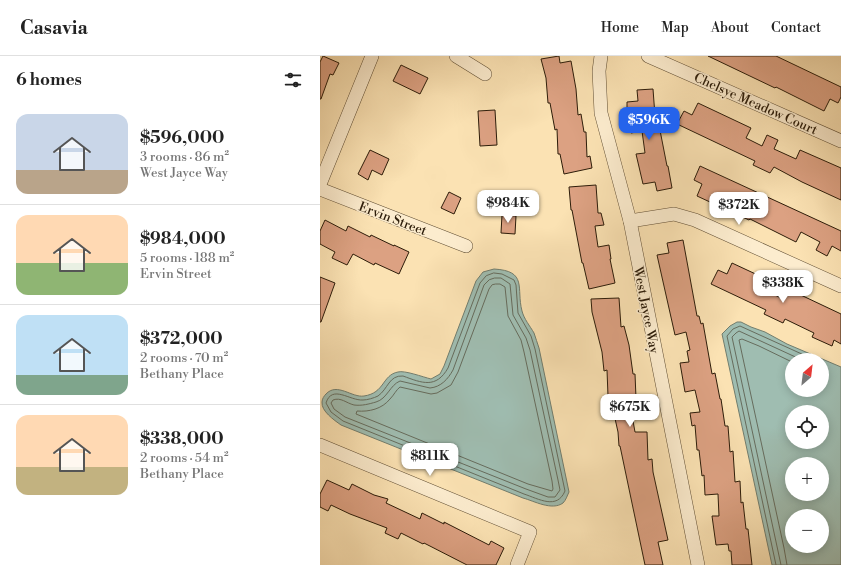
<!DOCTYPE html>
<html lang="en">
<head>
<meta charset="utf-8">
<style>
  :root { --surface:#fff; --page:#f2f2f2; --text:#222; --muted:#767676; --line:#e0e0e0; --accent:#2563eb }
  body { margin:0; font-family:"Libre Bodoni",serif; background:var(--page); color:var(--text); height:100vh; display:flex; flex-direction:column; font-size:15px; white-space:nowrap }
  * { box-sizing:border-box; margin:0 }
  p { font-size:13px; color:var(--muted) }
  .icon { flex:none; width:22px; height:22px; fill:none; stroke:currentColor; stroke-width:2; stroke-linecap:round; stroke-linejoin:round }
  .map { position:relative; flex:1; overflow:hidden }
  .drawer { display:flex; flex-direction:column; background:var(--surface); width:320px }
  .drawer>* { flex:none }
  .needle { width:26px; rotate:28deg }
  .buttons { position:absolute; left:465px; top:297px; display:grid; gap:8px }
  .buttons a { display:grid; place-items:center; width:44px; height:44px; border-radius:50%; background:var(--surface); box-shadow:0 2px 10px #0003; font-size:20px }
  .price { position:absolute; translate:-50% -34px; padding:0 9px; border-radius:8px; background:#fff; color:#222; font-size:13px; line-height:26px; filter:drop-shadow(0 1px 2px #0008) }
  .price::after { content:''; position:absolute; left:50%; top:24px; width:12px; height:9px; margin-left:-6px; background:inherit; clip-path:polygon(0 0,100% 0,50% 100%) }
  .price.current { background:var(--accent); color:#fff }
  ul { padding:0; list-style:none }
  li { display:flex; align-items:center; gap:12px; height:100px; padding:0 16px }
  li+li { border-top:1px solid var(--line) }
  li span { display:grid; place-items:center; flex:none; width:112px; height:80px; border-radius:12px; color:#555 }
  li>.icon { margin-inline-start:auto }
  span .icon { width:48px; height:48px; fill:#fffc; stroke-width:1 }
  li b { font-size:17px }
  h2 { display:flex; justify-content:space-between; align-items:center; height:48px; padding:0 16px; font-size:17px }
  header { display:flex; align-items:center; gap:24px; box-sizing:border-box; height:56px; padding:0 20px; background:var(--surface); border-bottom:1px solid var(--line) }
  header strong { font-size:19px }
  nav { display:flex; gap:22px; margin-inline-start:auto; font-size:14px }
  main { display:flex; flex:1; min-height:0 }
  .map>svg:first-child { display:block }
</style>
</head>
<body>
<header>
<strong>Casavia</strong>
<nav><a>Home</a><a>Map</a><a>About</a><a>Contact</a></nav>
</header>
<main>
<section class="drawer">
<h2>6 homes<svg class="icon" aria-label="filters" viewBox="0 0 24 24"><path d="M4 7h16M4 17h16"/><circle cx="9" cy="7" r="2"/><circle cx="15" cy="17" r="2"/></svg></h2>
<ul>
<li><span style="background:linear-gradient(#c9d6e8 70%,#b9a48a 0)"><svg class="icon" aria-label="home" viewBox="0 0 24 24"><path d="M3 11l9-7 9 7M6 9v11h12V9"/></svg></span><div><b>$596,000</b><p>3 rooms · 86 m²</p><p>West Jayce Way</p></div></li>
<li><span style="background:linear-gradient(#ffd9b3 60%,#8fb573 0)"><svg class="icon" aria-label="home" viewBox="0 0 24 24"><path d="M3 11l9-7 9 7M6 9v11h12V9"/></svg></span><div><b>$984,000</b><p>5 rooms · 188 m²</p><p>Ervin Street</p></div></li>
<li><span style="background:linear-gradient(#bfe0f5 75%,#7fa58c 0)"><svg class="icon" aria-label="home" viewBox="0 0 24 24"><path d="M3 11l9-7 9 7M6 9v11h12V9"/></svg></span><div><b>$372,000</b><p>2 rooms · 70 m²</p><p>Bethany Place</p></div></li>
<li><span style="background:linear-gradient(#ffd9b3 65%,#c2b280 0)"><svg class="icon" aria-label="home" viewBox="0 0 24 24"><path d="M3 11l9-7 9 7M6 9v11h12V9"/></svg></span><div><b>$338,000</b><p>2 rooms · 54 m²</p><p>Bethany Place</p></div></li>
</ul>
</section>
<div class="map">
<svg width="521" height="509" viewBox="0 0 521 509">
  <rect width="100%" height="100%" fill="#fbe2b3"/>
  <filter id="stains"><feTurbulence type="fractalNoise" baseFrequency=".005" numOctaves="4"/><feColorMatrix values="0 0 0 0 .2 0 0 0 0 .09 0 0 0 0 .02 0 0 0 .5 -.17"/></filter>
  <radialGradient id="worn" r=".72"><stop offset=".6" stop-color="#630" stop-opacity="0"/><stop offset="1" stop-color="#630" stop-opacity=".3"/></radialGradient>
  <g fill="#9fbdb1" stroke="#717d6e" fill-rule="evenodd">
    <path d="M174,213C208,215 196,232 202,255C204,263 210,270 214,277C216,282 217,287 219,292L249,436C247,440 246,444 243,447C232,455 214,445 203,442L21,369C14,364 1,355 2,346C2,343 4,340 6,338C17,326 32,342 44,340C65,337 62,319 78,316C84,314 103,321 111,323L120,318L124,310L156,225L163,216Z"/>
    <path d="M417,266H421L431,271L445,276L467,288L521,311V509H452L402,278L410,270ZM472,304H502V334H472ZM472,356H502V386H472ZM472,408H502V438H472ZM472,460H502V490H472Z"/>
  </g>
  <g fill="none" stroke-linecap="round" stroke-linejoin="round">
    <g stroke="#666c5d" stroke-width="1">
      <path d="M174,217L182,218L194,224L196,229L198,257L211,280L215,293L245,435C237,454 219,443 204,438L23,365L11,356L6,347C12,328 30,345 43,344C47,344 54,342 58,340C68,333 69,319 83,320C102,327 116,333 128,312L160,227L166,220Z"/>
      <path d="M175,222H181L190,228L193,259L206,282L210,294L238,424L240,434L235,441H228L206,433L25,361L14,353L11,347L13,344C21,341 26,347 34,349C42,350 49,348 56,346C67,343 70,329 80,325L110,332C121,331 128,323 133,314L164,229L169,224Z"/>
      <path d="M176,228H180L185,231L188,260L201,284L204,296L232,425L233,433L232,435L208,428L36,358L37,355C49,356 62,353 70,343C74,339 76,334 80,331L111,338L117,337L131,329L138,316L169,233L172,229Z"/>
      <polyline points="456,509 407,280 413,273 420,270 495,304"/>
      <polyline points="461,509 412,281 416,277 419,275 482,304"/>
      <polyline points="467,509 464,492 419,284 422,283 439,290 472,306"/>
    </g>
  </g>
  <g fill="#dca182" stroke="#2c1c09">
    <polygon points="3,0 19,7 13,19 10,18 1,43 0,43 0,6"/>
    <polygon points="239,0 240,7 251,5 256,33 258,59 261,58 264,76 266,76 267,101 270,100 272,112 244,118 240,98 238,98 237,73 235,74 230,47 228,47 226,22 221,3"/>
    <polygon points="388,0 456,0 521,31 521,41 518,47 510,43 504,55 456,31 455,32"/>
    <polygon points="81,9 108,22 100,38 73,25"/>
    <polygon points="333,33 335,60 337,59 347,110 348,110 352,132 337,135 335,126 323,128 316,98 325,97 322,75 311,77 307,57 307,46 318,45 317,34"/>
    <polygon points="378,47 431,72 426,82 442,90 447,79 458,84 454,93 476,103 480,94 521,112 521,144 482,126 454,111 450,117 433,109 435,105 357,68 364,55 372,59"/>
    <polygon points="175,54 177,89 160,90 158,55"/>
    <polygon points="50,94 69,103 62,119 52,114 48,124 38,118"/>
    <polygon points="380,110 521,175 521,195 512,190 507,200 496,194 500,186 481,176 476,186 430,163 429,164 377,140 382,128 374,124"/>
    <polygon points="276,129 278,157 281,157 284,169 275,170 278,191 289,189 291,203 290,203 295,227 269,233 263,207 262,207 252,154 251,154 249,131"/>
    <polygon points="129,136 141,142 134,158 121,152"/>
    <polygon points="182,159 196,160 195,178 181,177"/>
    <polygon points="5,164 26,175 28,170 50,181 51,179 74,190 74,189 89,196 79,218 55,207 54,209 33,198 27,209 12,202 15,196 0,188 0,175"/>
    <polygon points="363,184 377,260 379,260 381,268 383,267 392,318 395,317 400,343 401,343 405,370 408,370 410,396 413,395 415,426 420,425 421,447 423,446 426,473 428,473 432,509 412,509 411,495 409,495 408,488 396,489 392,460 399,460 398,438 385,439 384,419 382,420 379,394 377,394 375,369 372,370 370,357 380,356 375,334 365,336 360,307 369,306 367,295 370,294 366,276 355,279 337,199 349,197 347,187"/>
    <polygon points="412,207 442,221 437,230 461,242 466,232 521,258 521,288 514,284 512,290 492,281 494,277 465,263 463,267 444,258 446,254 391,228 398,214 407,218"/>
    <polygon points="0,221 15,227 1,266 0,266"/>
    <polygon points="299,242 301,271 304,270 309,289 313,318 315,318 316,342 319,342 321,351 311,354 315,376 327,376 328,404 332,403 333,416 348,484 338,486 343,509 325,509 300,390 299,390 298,376 290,340 288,340 287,314 284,315 282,296 272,256 271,243"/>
    <polygon points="7,424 29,434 32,428 54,439 68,443 66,447 100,463 102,457 124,468 124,466 169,489 171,485 184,492 176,509 147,509 104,487 103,488 81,477 78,483 65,477 67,472 30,458 11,449 8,455 0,451 0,438"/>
  </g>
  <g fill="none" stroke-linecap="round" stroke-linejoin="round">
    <defs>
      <g id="minor">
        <polyline points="136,0 165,18"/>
        <polyline points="281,0 279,15 281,57 310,165 378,509"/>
        <polyline points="328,0 521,85"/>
        <polyline points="0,128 52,0"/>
        <polyline points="0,133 146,190"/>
        <polyline points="310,165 354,158 375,164 521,230"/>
        <polyline points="0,389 210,476 197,509"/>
      </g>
    </defs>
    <use href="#minor" stroke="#604e34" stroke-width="14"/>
    <use href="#minor" stroke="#fcecce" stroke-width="13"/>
  </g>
  <g text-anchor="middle" stroke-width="3" stroke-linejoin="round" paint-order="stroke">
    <g font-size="13" fill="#2c1c09" stroke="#fcecce">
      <text transform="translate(436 47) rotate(24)" y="5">Chelsye Meadow Court</text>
      <text transform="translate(73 162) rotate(21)" y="5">Ervin Street</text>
      <text transform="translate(327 254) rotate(79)" y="5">West Jayce Way</text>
    </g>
  </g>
  <rect width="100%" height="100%" filter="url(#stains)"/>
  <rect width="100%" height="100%" fill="url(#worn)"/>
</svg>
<div class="buttons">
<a><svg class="needle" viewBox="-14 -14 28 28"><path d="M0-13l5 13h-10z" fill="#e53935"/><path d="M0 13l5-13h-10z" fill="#767676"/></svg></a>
<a><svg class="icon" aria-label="locate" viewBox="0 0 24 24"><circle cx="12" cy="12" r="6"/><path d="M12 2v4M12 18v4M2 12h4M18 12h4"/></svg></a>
<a>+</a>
<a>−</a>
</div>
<b class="price current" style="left:329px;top:85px">$596K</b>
<b class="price" style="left:188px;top:168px">$984K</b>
<b class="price" style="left:419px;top:170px">$372K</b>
<b class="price" style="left:463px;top:248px">$338K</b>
<b class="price" style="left:310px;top:372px">$675K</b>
<b class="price" style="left:110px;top:421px">$811K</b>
</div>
</main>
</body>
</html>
